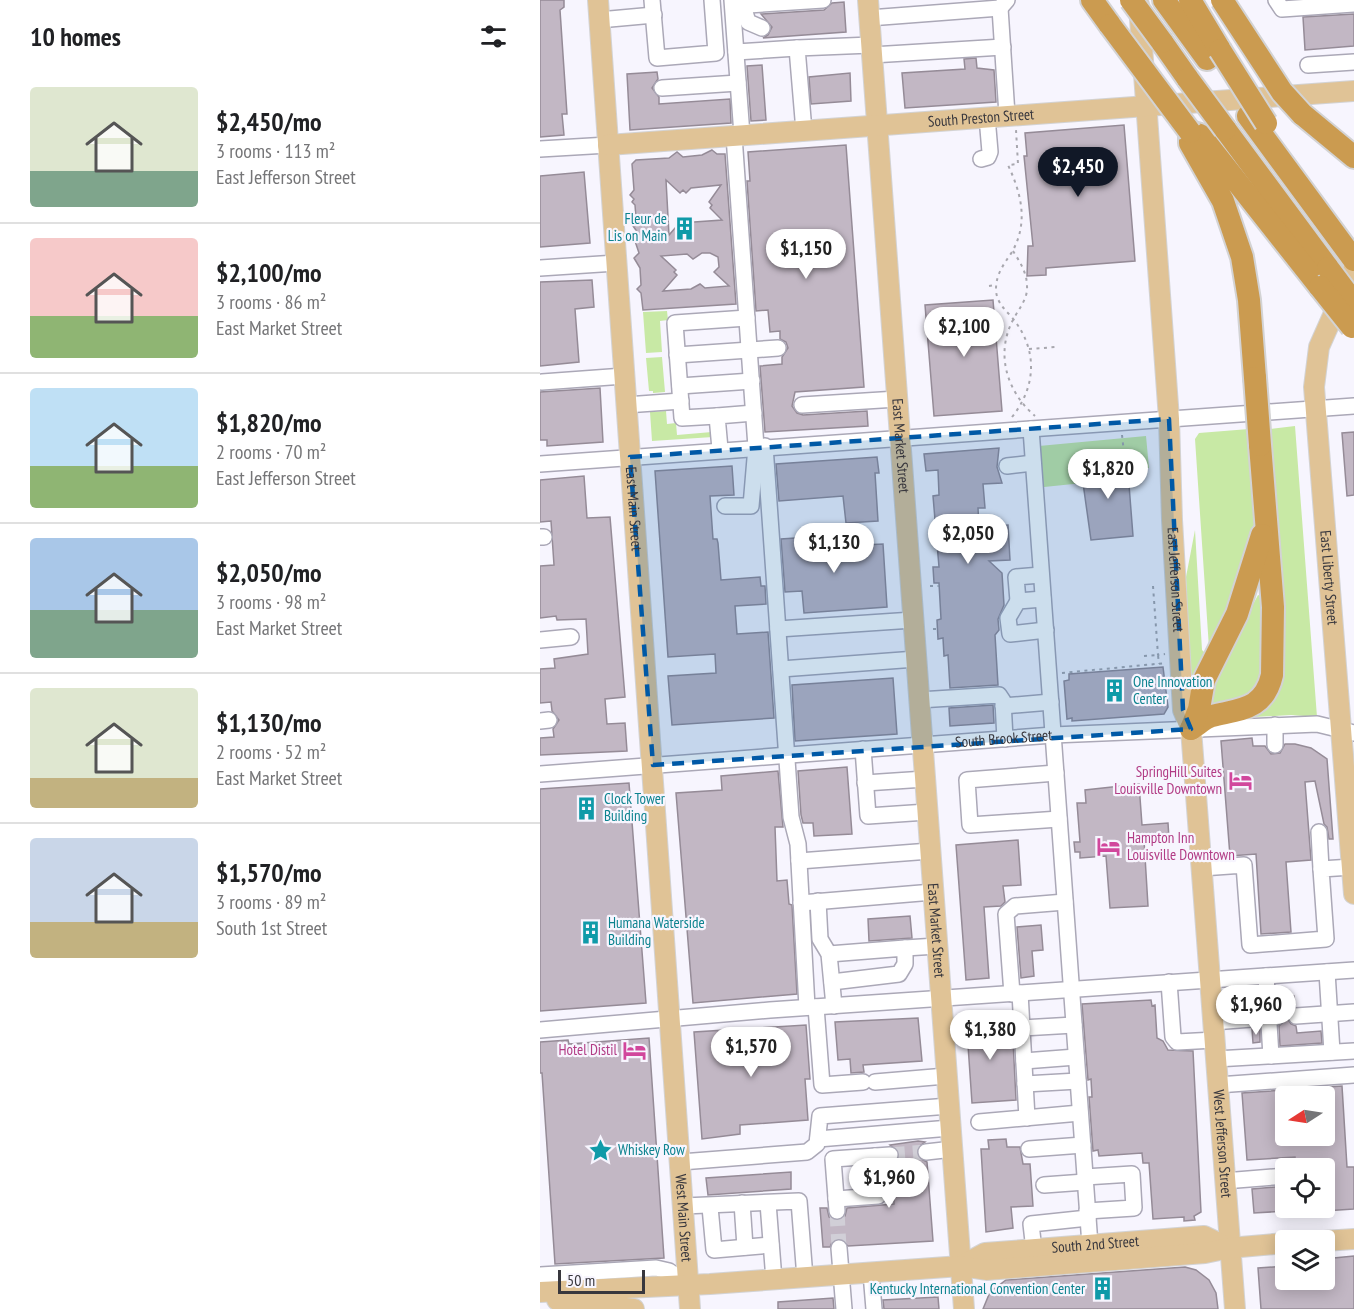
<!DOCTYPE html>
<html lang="en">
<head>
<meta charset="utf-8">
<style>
  :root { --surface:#fff; --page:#f2f2f2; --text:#202124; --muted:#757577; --line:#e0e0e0; --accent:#111827 }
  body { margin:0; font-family:"PT Sans Narrow",sans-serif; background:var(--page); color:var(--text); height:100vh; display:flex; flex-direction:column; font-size:22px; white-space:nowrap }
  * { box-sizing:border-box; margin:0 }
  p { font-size:20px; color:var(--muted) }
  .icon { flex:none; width:33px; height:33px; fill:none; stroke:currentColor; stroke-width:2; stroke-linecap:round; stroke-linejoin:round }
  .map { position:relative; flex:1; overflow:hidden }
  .panel { display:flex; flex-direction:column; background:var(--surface); width:540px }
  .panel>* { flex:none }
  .needle { width:39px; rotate:258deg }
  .tools { position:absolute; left:735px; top:1086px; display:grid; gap:12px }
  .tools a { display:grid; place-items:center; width:60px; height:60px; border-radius:6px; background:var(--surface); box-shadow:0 3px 15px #0003; font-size:30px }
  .scale { position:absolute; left:18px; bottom:15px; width:87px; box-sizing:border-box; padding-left:6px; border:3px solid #38373d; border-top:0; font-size:16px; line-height:21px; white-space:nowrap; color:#38373d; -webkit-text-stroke:4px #f7f5fe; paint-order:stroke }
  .price { position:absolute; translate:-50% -51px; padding:0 14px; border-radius:21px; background:#fff; color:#222; font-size:20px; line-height:39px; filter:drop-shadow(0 2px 3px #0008) }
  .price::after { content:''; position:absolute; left:50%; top:36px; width:18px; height:14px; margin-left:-9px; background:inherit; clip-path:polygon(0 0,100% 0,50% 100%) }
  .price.active { background:var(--accent); color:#fff }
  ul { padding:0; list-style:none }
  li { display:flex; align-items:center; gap:18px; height:150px; padding:0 30px }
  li+li { border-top:2px solid var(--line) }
  li span { display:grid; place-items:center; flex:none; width:168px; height:120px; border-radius:6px; color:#555 }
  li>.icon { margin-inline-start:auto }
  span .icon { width:72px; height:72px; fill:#fffc; stroke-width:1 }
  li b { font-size:26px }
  h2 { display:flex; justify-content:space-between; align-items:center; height:72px; padding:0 30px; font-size:26px }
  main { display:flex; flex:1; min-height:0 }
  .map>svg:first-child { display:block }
</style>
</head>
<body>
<main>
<section class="panel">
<h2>10 homes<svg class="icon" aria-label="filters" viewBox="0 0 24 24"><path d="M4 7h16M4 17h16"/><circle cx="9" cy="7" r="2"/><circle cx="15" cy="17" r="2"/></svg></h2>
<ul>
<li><span style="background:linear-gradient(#dfe7d0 70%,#7fa58c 0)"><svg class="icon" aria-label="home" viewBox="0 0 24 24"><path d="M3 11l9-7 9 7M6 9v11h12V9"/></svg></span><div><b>$2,450/mo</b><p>3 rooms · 113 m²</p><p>East Jefferson Street</p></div></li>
<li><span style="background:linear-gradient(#f6c9c9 65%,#8fb573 0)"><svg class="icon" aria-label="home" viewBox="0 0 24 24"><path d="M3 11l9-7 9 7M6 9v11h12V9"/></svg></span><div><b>$2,100/mo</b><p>3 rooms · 86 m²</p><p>East Market Street</p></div></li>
<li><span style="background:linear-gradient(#bfe0f5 65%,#8fb573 0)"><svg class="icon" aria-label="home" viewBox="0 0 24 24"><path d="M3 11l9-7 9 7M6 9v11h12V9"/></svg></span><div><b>$1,820/mo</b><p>2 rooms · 70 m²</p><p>East Jefferson Street</p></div></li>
<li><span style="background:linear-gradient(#a9c7e8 60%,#7fa58c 0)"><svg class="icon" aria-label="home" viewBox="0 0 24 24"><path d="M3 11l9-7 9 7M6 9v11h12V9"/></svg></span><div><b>$2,050/mo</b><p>3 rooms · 98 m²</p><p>East Market Street</p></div></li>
<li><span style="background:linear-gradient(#dfe7d0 75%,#c2b280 0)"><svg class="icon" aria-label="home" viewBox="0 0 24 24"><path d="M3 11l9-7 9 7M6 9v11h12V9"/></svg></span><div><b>$1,130/mo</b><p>2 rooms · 52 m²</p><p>East Market Street</p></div></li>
<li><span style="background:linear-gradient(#c9d6e8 70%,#c2b280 0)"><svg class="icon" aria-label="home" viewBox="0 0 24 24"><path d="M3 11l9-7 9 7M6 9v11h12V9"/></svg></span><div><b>$1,570/mo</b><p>3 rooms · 89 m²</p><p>South 1st Street</p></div></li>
</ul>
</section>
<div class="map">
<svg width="814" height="1309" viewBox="0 0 814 1309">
  <rect width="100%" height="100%" fill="#f7f5fe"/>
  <g fill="#c8e9a5">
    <polygon points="127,311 128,320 120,321 122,352 106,353 103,312"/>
    <polygon points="122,357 125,392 113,393 113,391 109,391 106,358"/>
    <polygon points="126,411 127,424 136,423 137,435 172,432 173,437 112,441 110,412"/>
    <polygon points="755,426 777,717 751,715 696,718 738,690 744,672 730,429"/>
    <path d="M709,429C711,458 717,489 715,517C711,564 689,607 669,648L655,439L659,433Z"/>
    <polygon points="606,436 609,468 588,470 586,458 543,461 543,483 504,487 502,485 499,446"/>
    <polygon points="655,530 662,650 666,654 650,694 646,577"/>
    <polygon points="718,595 721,596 722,676 715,694 671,709 672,682"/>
  </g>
  <g fill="#c2b7c4" stroke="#958b97" stroke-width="1.5" fill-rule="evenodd">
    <polygon points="0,0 24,0 24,7 20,10 27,114 22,114 24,135 0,137"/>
    <polygon points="304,2 306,32 223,38 228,35 232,27 221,14 284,10 292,3"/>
    <polygon points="814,14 814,46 765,50 763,17"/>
    <polygon points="436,58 437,68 454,70 456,102 365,108 362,73 425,69 424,59"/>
    <polygon points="222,65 226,120 211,121 207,66"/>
    <polygon points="117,72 118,79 112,88 119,97 119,104 190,99 191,123 90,130 87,74"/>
    <polygon points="310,73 311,101 271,104 269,77"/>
    <polygon points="584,125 595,261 506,268 506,275 487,276 488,246 493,246 484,156 487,156 485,133"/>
    <polygon points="306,145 324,387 255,392 252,406 257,413 263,415 327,411 328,426 225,432 220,366 242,364 242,357 248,348 246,342 240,339 240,331 230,332 228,310 216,311 207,181 210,181 208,152"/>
    <path d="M172,150L177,154H185L196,304L103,310L101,293L97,289L101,285L100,268L94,258L99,253L95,241L98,233L91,223L96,218L95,205L92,202L94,199L90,195L94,190L92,164L96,160L129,158L137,152L143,157L162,155ZM126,180L140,193L143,190L146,193L151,188L181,185L169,202L172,205L170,208L182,220L154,222L148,218L144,222L142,220L129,235ZM162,253H170L178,257L179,267L174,272L189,286L165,288L160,284L151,289L123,291L137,275L134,272L136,270L121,256L147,254L153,259Z"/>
    <polygon points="44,172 50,243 0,247 0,176"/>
    <polygon points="52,280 54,307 35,309 39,362 0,366 0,282"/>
    <polygon points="453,300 462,411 394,416 385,305"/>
    <polygon points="60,388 63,442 7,446 7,440 0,440 0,392"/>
    <polygon points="814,432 814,495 807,496 802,433"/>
    <polygon points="459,448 457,467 462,483 443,484 445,508 438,508 439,527 468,525 470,560 449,561 462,573 464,605 458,619 459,630 455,635 458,685 410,688 408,655 404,656 403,638 398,639 397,620 401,619 399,583 394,583 393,567 399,567 393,496 399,495 398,470 386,471 384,454"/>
    <polygon points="337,457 339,473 335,473 338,521 306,523 303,496 239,501 236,464"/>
    <polygon points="584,459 585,472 588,472 593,536 551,540 543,483 542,477 545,477 544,463"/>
    <polygon points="192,466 194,495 170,496 173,539 177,539 178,543 181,580 220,577 221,586 225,586 226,604 195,606 197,634 228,632 234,718 132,725 128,676 176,673 175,654 128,657 115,471"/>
    <polygon points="44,476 47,518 70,517 85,697 65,699 67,724 85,723 87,751 0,755 0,738 14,737 13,729 19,720 12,711 11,702 0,703 0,669 15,668 14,659 48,654 46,619 17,620 16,616 0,618 0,566 14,565 11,521 0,522 0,480"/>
    <polygon points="301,535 302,546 343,544 347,607 264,613 262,591 245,592 241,539"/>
    <polygon points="623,667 628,707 624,714 532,721 532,718 527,719 524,681 529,680 529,674"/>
    <polygon points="353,678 357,734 255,741 252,685"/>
    <polygon points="453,705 454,723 410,726 409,708"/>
    <polygon points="712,738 713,746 725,746 731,754 740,753 745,744 755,744 771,748 787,759 793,839 789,839 787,827 784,824 775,781 765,782 771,860 746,862 751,932 721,934 716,854 690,856 681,741"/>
    <polygon points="307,767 312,834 274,836 273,823 263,823 261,815 258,771"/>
    <polygon points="238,771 243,827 235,827 237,881 247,880 249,904 252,905 257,994 153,1003 136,793 182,790 181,776"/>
    <polygon points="89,783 106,1003 0,1011 0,789"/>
    <polygon points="599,784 602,825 628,823 629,839 604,840 608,906 570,908 566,856 540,858 540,852 535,852 534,842 540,842 537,803 546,803 545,790"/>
    <polygon points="478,840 481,885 463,886 465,902 461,906 444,907 449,978 426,980 416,845"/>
    <polygon points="370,916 372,938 329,941 328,919"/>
    <polygon points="501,925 503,950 492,951 494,976 481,978 477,927"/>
    <polygon points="754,996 755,1006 750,1008 746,1015 738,1007 737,997"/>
    <polygon points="611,1000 612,1006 615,1005 617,1038 623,1041 628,1050 653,1051 661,1212 654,1216 655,1220 644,1221 644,1217 613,1219 609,1163 603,1163 602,1153 559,1156 558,1150 553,1151 549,1097 552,1097 551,1079 548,1080 542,1004"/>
    <polygon points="459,1014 461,1042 473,1041 476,1100 432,1103 426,1016"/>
    <polygon points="378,1018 382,1061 323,1065 324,1072 311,1073 310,1059 298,1060 295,1022"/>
    <polygon points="747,1018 751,1024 756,1026 757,1033 781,1031 782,1043 740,1046 739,1026"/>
    <polygon points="266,1025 270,1079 265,1079 268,1120 200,1125 200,1134 162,1139 154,1032"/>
    <polygon points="712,1029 720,1029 720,1042 713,1043"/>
    <polygon points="109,1038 124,1258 15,1264 2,1073 0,1073 0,1042 28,1040 29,1044"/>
    <path d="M802,1086L807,1167H814V1209L784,1211V1168H756L755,1157L707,1160L702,1093ZM746,1096H784V1136H746Z"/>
    <polygon points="466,1139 467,1147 480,1147 483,1164 490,1164 493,1206 471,1207 473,1228 446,1232 441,1149 449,1149 448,1140"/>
    <polygon points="378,1141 385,1142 377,1148 378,1157 387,1162 393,1241 308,1246 299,1238 293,1240 290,1247 283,1247 280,1208 287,1208 289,1217 297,1221 305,1216 307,1208 354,1204 352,1165 358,1160 360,1154 350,1145"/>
    <polygon points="251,1172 251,1189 168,1195 166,1178"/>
    <polygon points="746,1186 746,1211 714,1213 712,1189"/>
    <polygon points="814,1256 814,1309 721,1309 718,1268 746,1266 746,1280 784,1280 784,1263 794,1263 794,1258"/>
    <polygon points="645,1267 656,1270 669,1280 676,1293 678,1309 443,1309 450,1292 466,1280"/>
    <polygon points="398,1297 399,1309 344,1309 343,1300"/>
    <polygon points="293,1298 294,1309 238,1309 238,1302"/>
  </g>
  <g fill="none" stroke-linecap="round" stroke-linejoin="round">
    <g stroke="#d1cfd7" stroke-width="15" stroke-dasharray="15 8" stroke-linecap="butt">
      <polyline points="350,1155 386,1152"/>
      <polyline points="297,1211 299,1248"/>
    </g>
    <defs>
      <g id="minor">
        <polyline points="112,0 117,58 176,53 172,0"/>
        <polyline points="192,0 202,135"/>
        <polyline points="736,0 742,9 814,4"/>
        <polyline points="203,5 208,22 222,28"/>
        <polyline points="193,6 283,0"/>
        <polyline points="460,8 467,115"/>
        <polyline points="329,18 460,8 467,0"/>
        <polyline points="59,20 114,15"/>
        <polyline points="196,52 257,48"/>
        <polyline points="332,55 463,47"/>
        <polyline points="768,65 814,62"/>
        <polyline points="122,88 198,83"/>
        <polyline points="264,131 257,48 331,45"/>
        <polyline points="0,149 68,145"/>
        <polyline points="441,159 448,157 450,152 447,117"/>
        <polyline points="0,268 76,263"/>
        <polyline points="137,355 238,348"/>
        <polyline points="2,382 84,376"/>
        <polyline points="140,386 212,381"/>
        <polyline points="86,405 141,401"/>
        <polyline points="262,405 357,399"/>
        <polyline points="177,416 142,418 135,323 207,318"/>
        <polyline points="491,429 550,1245"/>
        <polyline points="225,446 251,817 258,844 267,1007"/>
        <polyline points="180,449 177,416 214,413"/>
        <polyline points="0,464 814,406"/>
        <polyline points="467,466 493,463"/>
        <polyline points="185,506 211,506 216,447 194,136"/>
        <polyline points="0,537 4,537"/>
        <polyline points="503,599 478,601 468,618 470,634 506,630"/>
        <polyline points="478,601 476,577 501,575"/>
        <polyline points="238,629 373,620"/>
        <polyline points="0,640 31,637"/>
        <polyline points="241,669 376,659"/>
        <polyline points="379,700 459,695 463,701 465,739"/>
        <polyline points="463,706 511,702"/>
        <polyline points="0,721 9,720"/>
        <polyline points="735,725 735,745"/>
        <polyline points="323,749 328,816 387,812"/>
        <polyline points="516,773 427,780 430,825 519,819"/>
        <path id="s1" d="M0,774L513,735L777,724L814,733"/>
        <polyline points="325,783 385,779"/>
        <polyline points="779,832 781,869"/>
        <polyline points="259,861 390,851"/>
        <polyline points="662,868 704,865 710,945 786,939 781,869 812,867"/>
        <polyline points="278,901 280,939 289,954 294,1006"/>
        <polyline points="261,903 393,892"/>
        <polyline points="365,948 397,946"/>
        <polyline points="289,954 365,948 365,964 359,974 292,982"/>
        <polyline points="787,972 792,1052"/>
        <polyline points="726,976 731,1056"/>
        <polyline points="629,982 633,1037 637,1042 675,1040"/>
        <polyline points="480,993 487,1118"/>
        <polyline points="472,994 466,914 475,906 525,902"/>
        <polyline points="276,1007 282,1085 323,1082"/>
        <polyline points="756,1016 814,1012"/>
        <polyline points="673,1022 737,1017"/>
        <polyline points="482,1028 534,1025"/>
        <polyline points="0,1030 230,1010 814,970"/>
        <polyline points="676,1059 814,1051"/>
        <polyline points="484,1061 536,1057"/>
        <polyline points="335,1082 406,1076"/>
        <polyline points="485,1084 538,1081"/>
        <polyline points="678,1085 814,1075"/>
        <polyline points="439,1122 540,1113"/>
        <polyline points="278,1139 410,1128"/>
        <polyline points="489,1149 543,1145"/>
        <polyline points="386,1152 413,1149"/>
        <polyline points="141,1162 267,1152 277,1144 280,1116 409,1106"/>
        <polyline points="545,1177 592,1174 594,1208 547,1211"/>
        <polyline points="684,1181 746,1176"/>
        <polyline points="504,1185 545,1182"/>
        <polyline points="296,1199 338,1196 335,1156"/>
        <polyline points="202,1203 205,1247"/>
        <polyline points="228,1203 234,1280"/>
        <polyline points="144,1206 259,1201 265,1278"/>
        <polyline points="170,1207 174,1250 231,1245"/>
        <polyline points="297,1211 293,1159 350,1155"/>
        <polyline points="299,1248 304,1309"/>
        <polyline points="494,1250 491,1224 548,1218"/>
        <polyline points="331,1273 334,1309"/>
        <polyline points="0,1275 116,1268 129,1271 149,1285"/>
      </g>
      <g id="major">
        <path id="s2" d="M58,0L150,1309"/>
        <path id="s3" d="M328,0L424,1309"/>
        <path id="s4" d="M599,5L629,419L632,520L643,710L651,729L695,1309"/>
        <path id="s5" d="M68,145L814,91"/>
        <path id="s6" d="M814,268L779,347L774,387L814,894"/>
        <polyline points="784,1241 814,1239"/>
        <path id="s7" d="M421,1266L445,1253L664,1236L689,1248"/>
        <polyline points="0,1292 170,1284 421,1266 446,1270 665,1253 689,1248 746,1243"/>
        <polyline points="17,1300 94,1309"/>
      </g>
      <g id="highway">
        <polyline points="552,0 570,25"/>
        <polyline points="624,0 667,59"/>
        <polyline points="650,0 680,50"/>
        <polyline points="622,42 648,79"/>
        <polyline points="762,114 814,157"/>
        <polyline points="708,116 814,260"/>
        <polyline points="685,129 788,268"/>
        <polyline points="715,378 709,300 702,257 683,201 650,143 650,132 660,135 780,287"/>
        <path d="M651,729C658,725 665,718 672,716C700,709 724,710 732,675L733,607L720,445"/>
        <polyline points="651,729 659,709 664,680 697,614 722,535"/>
      </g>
    </defs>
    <use href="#minor" stroke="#aba8b7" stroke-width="18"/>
    <use href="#major" stroke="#d3d3d4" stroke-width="22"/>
    <use href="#highway" stroke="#d3d3d4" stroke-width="26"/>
    <g stroke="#a8a7ae" stroke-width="2" stroke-dasharray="3 4.5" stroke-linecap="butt">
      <path d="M473,251C480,262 487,273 487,286C488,299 479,308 473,320C455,354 467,392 495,416"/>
      <polyline points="449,286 456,285"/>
      <polyline points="489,349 516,347"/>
      <path d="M472,417C496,387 498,351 474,320C466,310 456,303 456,289C456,274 464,264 472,252C489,222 481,193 468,165L478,164L476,130"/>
      <polyline points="582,435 586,471"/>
      <polyline points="390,586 399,586"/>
      <polyline points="613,586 618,655 625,654"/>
      <polyline points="393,629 398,629"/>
      <polyline points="604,656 618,655 619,664"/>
      <polyline points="522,673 626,663"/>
    </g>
    <use href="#minor" stroke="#fff" stroke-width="15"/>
    <use href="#major" stroke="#e0c396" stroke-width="20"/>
    <use href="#highway" stroke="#cb9b50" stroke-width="22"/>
    <defs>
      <g id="highway-bridge">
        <polyline points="591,0 622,42"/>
        <polyline points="682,0 742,92 762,114"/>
        <polyline points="570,25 650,132"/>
        <polyline points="680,50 726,123"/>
        <polyline points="648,79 685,129"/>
        <polyline points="788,268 814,303"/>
        <polyline points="780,287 812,327"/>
        <polyline points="715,378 720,445"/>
      </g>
    </defs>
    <use href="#highway-bridge" stroke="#d3d3d4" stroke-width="26" stroke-linecap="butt"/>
    <use href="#highway-bridge" stroke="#cb9b50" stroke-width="22"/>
  </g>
  <path fill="#0059a6" fill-opacity="0.2" stroke="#0059a6" stroke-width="4.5" stroke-dasharray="12 8" stroke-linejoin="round" d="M629,419L643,710L651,729L113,765L90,457Z"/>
  <defs>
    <symbol id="building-bare" viewBox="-9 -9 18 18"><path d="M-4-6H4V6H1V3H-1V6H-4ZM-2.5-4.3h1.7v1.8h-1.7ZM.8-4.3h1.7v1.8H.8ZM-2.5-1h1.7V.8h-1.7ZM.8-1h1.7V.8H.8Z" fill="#0f9aa8" stroke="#f7f5fe" stroke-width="2.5" paint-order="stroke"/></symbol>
    <symbol id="hotel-bare" viewBox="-9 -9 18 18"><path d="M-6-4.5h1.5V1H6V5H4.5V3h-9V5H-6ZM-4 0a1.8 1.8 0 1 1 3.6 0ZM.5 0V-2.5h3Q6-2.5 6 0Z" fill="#d1479c" stroke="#f7f5fe" stroke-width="2.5" paint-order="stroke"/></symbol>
    <symbol id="sight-bare" viewBox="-9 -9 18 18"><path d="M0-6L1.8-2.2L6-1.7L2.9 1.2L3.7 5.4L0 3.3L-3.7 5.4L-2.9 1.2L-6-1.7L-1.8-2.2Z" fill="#0f9aa8" stroke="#f7f5fe" stroke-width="2.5" paint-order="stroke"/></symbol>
  </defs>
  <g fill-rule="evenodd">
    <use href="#building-bare" x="128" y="212" width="33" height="33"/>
    <use href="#building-bare" x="558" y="674" width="33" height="33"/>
    <use href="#hotel-bare" x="684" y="764" width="33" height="33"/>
    <use href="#building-bare" x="30" y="792" width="33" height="33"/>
    <use href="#hotel-bare" x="552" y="830" width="33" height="33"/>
    <use href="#building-bare" x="34" y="916" width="33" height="33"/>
    <use href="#hotel-bare" x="78" y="1034" width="33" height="33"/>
    <use href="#sight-bare" x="44" y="1134" width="33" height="33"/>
    <use href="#building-bare" x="546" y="1272" width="33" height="33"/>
  </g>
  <g text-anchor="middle" stroke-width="4.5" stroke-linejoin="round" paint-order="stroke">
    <g font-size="15" fill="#38373d" stroke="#f7f5fe">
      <text dy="5" stroke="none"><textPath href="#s5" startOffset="374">South Preston Street</textPath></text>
      <text dy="5" stroke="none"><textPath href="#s3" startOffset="447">East Market Street</textPath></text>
      <text dy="5" stroke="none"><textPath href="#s2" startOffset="510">East Main Street</textPath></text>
      <text dy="5" stroke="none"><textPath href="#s6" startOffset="318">East Liberty Street</textPath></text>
      <text dy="5" stroke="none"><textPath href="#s4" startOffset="576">East Jefferson Street</textPath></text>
      <text dy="5" stroke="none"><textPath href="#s1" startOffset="465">South Brook Street</textPath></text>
      <text dy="5" stroke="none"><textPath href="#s3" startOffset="933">East Market Street</textPath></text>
      <text dy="5" stroke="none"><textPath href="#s4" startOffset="1143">West Jefferson Street</textPath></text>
      <text dy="5" stroke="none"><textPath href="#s2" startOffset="1221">West Main Street</textPath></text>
      <text dy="5" stroke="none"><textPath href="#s7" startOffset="138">South 2nd Street</textPath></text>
    </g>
    <g font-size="15" fill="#0d838f" stroke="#f7f5fe" text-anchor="start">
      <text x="127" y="224" text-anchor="end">Fleur de<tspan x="127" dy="17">Lis on Main</tspan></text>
      <text x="593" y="687">One Innovation<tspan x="593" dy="17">Center</tspan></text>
      <text x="64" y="804">Clock Tower<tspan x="64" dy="17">Building</tspan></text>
      <text x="68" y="928">Humana Waterside<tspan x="68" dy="17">Building</tspan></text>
      <text x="78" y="1155">Whiskey Row</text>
      <text x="545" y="1294" text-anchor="end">Kentucky International Convention Center</text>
    </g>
    <g font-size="15" fill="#b23c85" stroke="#f7f5fe" text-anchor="end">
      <text x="682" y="777">SpringHill Suites<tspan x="682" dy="17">Louisville Downtown</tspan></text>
      <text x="587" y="843" text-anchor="start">Hampton Inn<tspan x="587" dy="17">Louisville Downtown</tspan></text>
      <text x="77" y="1055">Hotel Distil</text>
    </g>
  </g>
</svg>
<div class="tools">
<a><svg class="needle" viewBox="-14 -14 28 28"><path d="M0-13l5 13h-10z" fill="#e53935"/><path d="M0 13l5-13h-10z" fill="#757577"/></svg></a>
<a><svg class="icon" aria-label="locate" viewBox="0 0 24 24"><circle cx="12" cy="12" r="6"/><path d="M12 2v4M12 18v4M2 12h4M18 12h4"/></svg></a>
<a><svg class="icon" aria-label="layers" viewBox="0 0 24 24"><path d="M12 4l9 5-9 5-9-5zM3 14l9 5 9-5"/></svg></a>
</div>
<div class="scale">50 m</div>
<b class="price active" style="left:538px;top:198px">$2,450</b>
<b class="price" style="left:266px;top:280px">$1,150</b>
<b class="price" style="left:424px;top:358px">$2,100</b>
<b class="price" style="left:568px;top:500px">$1,820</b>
<b class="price" style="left:428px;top:565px">$2,050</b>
<b class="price" style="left:294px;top:574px">$1,130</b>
<b class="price" style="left:716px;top:1036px">$1,960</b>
<b class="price" style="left:450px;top:1061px">$1,380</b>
<b class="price" style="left:211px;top:1078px">$1,570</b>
<b class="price" style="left:349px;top:1209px">$1,960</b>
</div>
</main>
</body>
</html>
